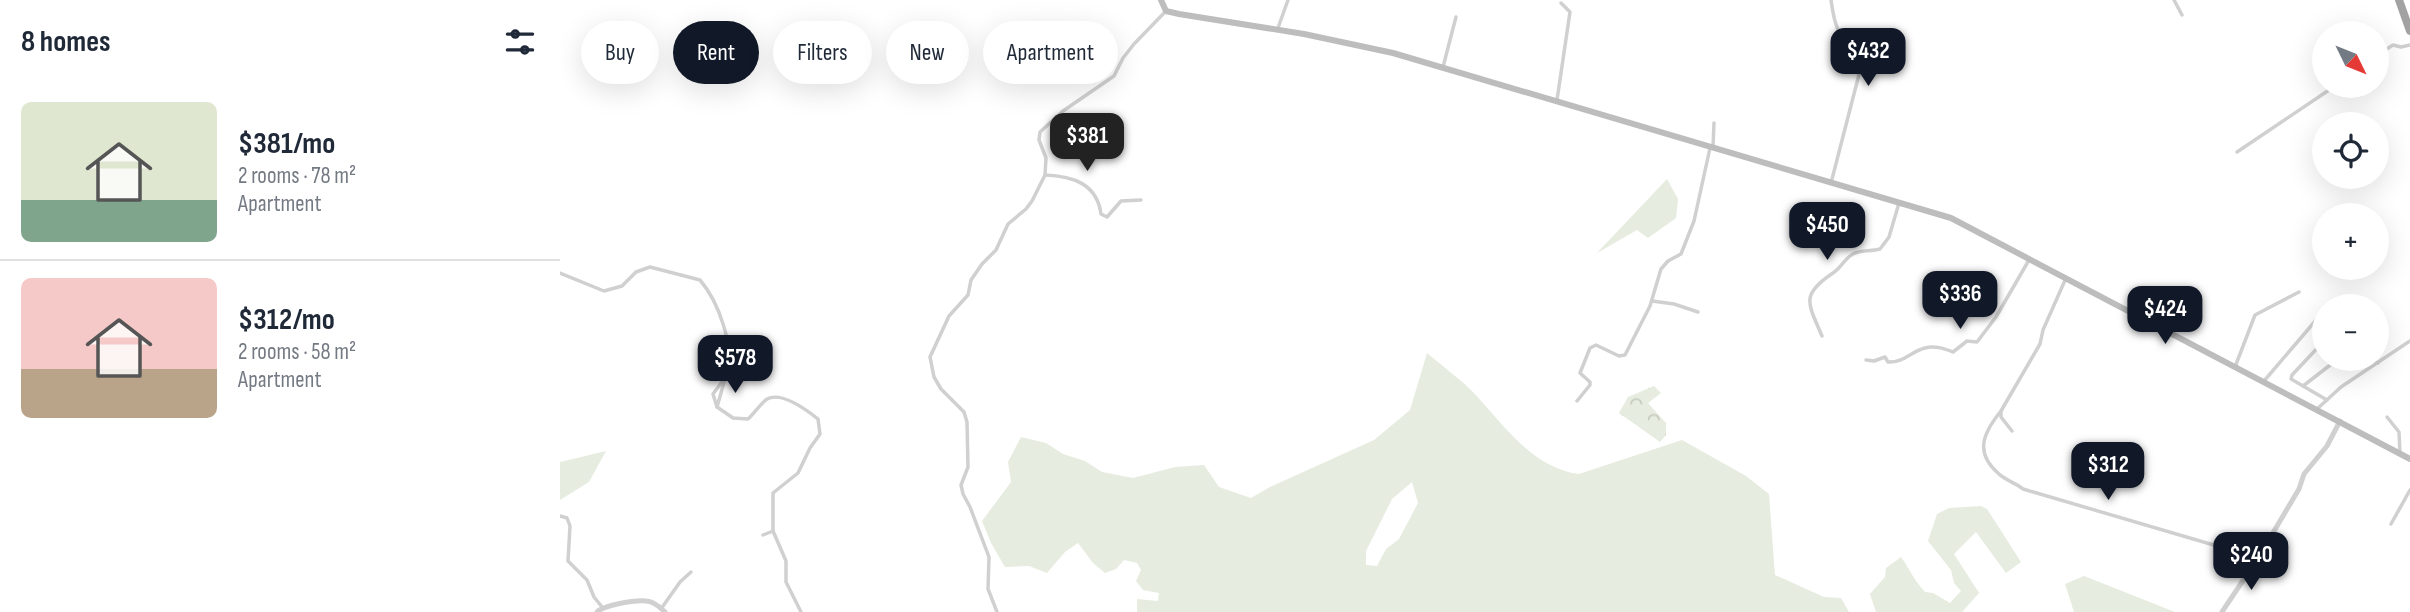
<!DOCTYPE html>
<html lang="en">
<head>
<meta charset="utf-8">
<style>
  :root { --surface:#fff; --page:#f2f2f3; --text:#1f2937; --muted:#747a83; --line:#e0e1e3; --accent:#111827 }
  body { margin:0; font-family:"Sofia Sans Condensed",sans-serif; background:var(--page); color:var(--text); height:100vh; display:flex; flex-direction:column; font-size:26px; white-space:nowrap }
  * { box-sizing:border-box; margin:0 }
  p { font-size:23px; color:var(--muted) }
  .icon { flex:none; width:38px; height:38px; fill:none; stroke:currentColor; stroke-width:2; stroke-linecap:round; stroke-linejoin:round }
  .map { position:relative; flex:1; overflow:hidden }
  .panel { display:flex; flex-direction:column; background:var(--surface); width:560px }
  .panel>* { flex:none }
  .banner { position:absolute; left:21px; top:21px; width:665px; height:63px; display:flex; gap:14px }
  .needle { width:46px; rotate:133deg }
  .fabs { position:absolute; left:1752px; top:21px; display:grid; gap:14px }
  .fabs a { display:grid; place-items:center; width:77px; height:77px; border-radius:50%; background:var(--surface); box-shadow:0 7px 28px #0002; font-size:35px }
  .price { position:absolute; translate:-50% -60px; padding:0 16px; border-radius:14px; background:var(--accent); color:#fff; font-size:23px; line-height:46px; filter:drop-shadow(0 2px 4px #0008) }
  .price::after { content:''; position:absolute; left:50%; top:42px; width:21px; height:16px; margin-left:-10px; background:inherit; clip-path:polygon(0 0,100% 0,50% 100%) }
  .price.current { background:#222; color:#fff }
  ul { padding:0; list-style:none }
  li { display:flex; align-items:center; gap:21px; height:175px; padding:0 21px }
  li+li { border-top:2px solid var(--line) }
  li span { display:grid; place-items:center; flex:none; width:196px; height:140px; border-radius:10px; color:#555 }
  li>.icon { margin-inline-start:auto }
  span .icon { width:84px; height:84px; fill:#fffc; stroke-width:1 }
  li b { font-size:30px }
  h2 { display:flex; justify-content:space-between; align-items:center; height:84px; padding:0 21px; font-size:30px }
  .pill { padding:0 24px; border-radius:32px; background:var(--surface); box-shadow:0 7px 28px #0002; font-size:24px; line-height:63px }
  .pill.current { background:var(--accent); color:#fff }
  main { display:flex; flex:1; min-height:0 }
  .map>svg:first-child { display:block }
</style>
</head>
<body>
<main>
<section class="panel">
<h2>8 homes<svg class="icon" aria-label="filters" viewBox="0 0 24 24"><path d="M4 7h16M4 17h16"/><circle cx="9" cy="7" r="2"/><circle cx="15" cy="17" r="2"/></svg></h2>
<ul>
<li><span style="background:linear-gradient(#dfe7d0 70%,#7fa58c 0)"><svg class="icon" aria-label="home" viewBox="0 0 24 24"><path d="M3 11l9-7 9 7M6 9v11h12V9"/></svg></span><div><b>$381/mo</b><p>2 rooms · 78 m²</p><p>Apartment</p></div></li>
<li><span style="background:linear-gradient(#f6c9c9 65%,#b9a48a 0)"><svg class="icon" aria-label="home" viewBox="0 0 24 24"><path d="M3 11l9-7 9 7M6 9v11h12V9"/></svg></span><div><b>$312/mo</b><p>2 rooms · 58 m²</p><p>Apartment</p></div></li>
</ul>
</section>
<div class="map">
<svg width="1850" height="612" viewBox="0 0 1850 612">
  <defs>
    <pattern id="forest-crowns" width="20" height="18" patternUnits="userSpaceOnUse" patternTransform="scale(1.75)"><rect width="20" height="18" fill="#e6ecdf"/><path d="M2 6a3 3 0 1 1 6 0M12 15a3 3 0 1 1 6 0" fill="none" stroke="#c6cbc0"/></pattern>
  </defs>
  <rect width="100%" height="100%" fill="#fff"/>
  <g fill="#e6ecdf" fill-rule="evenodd">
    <polygon points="1107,179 1118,199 1116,218 1088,238 1077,230 1037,253"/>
    <path d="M867,353C882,366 899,378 913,392C943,424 972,468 1019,474L1122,440L1186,476L1209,494L1215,575L1264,597L1281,598L1289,612H577V599L598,601L599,593L583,590L576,581L581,570L577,563L564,560L556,569L545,573L533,563L518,543L505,552L487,573L469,566L445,567L431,543L422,521L451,482L448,462L461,437L486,443L503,454L525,461L542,472L573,478L615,467L644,465L659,487L691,498L710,487L814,440L850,410ZM852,482L858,503L839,539L826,549L817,566L806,565V551L832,499Z"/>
    <polygon points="46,451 29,482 0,500 0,462"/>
    <path d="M1421,506L1427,509L1461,562L1446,573L1416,532L1394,554L1419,593L1402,612H1316L1310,594L1325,577L1326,568L1341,557C1351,571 1353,579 1365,592L1373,593L1390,603L1401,591L1394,583L1391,570L1368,541L1377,514L1389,508Z"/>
    <polygon points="1524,576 1615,612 1514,612 1505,584"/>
  </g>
  <polygon fill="url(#forest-crowns)" points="1094,386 1101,393 1088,403 1106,423 1106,435 1100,442 1059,413 1068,397"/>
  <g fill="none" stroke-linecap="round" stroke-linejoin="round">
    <g stroke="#d0d0d0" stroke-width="3.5">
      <path d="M1271,0C1273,13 1275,28 1283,38C1289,47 1299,49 1303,59L1271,183"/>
      <polyline points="1614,0 1622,15"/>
      <polyline points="718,28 728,0"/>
      <polyline points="1816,56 1833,45 1841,47 1850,45"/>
      <polyline points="883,67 896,17"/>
      <polyline points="997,100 1010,12 1001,3"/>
      <polyline points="1153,147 1154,123"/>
      <polyline points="1677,152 1775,86"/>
      <path d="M485,175C513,176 537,184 541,214L547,217L561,201L581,200"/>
      <path d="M0,273L44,291L62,286L76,272L90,267L140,280C158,301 176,348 166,375C163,382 157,388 153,394L157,407L173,418L188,419C194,414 201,403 207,399C222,391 248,411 258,419L260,434L250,448L238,473L213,493V531L226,561V582L241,612"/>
      <polyline points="1092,301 1114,304 1138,312"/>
      <path d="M1262,336C1248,303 1240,295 1273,273C1281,268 1285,258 1293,254C1301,249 1311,252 1320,249L1329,237L1339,203"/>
      <polyline points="1764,341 1732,375 1731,379 1743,386 1778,359"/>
      <polyline points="1809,359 1818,363"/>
      <path d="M1306,360L1314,361L1325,357L1328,362C1343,363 1352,351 1365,348C1375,345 1385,349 1393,352L1407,341L1417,342L1436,317L1469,260"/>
      <polyline points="1675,367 1695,315 1739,292"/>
      <polyline points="1704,381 1757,319"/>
      <polyline points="1743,386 1767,400"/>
      <polyline points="1017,401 1030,385 1030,382 1020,373 1030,348 1036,345 1059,356 1065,355 1090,306 1101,269 1108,261 1121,254 1134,221 1150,148"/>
      <polyline points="157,407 165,379"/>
      <polyline points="1757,409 1781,387 1850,341"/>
      <path d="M1441,411C1423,433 1414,453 1439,474C1445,480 1456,483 1463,489L1698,558"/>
      <polyline points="1827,417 1839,432 1840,454"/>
      <polyline points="1452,431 1441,417 1441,411 1480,344 1483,330 1506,278"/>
      <polyline points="0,516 7,518 10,526 8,561 27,580 34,597 42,607"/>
      <polyline points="1831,524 1850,490"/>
      <polyline points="203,535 213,531"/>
      <polyline points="101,609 120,582 131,572"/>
      <polyline points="437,612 428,589 429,557 410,507 403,494 401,485 408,467 407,422 404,412 381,389 374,377 370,357 389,316 408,295 411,280 422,264 436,250 448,224 466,209 472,201 485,175 486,158 479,140 480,132 503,111 554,76 563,58 574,44 606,11"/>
    </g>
    <g stroke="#d0d0d0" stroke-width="5">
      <path d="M37,612C44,605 74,600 86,601C93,601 100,607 105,612"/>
      <polyline points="1662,612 1698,558 1739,489 1744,474 1767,446 1780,421"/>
    </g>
    <polyline stroke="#bdbdbd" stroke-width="6" points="601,0 606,11 619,14 744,34 833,53 1391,218 1850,459"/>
    <polyline stroke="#a2a2a2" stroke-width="8" points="1839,0 1850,31"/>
  </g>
</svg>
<div class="fabs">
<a><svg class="needle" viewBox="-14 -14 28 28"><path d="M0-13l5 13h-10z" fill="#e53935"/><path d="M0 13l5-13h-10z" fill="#747a83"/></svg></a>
<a><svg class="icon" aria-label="locate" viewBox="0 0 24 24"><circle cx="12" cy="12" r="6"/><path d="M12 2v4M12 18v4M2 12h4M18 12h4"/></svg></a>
<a>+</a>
<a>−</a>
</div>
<b class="price" style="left:1308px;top:88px">$432</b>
<b class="price current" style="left:527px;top:173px">$381</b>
<b class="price" style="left:1267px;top:262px">$450</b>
<b class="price" style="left:1400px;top:331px">$336</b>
<b class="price" style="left:1605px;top:346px">$424</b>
<b class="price" style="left:175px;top:395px">$578</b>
<b class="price" style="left:1548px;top:502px">$312</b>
<b class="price" style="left:1691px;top:592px">$240</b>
<div class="banner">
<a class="pill">Buy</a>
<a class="pill current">Rent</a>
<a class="pill">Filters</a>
<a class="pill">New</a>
<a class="pill">Apartment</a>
</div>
</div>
</main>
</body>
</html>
